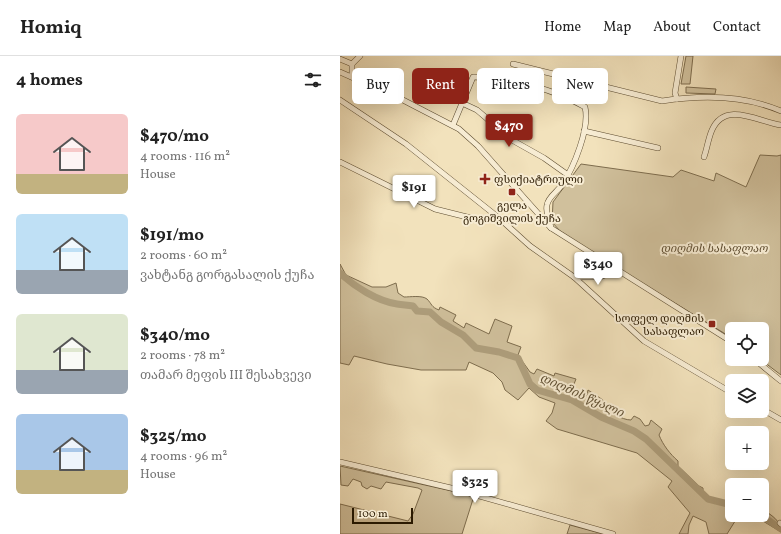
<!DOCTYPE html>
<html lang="en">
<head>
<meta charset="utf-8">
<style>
  :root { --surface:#fff; --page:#f6f6f6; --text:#222; --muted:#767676; --line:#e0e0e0; --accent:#8f2418 }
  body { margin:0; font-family:Vollkorn,"Noto Serif Georgian",serif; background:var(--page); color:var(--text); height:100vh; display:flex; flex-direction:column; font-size:15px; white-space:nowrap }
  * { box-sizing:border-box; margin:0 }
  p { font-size:13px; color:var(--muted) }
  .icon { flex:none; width:22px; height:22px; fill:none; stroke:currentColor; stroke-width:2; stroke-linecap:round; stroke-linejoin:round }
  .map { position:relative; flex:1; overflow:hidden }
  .panel { display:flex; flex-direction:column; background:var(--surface); width:340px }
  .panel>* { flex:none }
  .banner { position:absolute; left:12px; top:12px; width:369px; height:36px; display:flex; gap:8px }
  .controls { position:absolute; left:385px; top:266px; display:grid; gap:8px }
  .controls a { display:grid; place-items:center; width:44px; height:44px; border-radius:6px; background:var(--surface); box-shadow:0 4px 16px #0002; font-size:20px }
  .scale { position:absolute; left:12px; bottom:10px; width:61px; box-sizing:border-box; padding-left:4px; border:2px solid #2b1a01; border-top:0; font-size:11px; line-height:14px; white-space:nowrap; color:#2b1a01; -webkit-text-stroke:3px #f7ecd3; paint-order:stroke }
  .price { position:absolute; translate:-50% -34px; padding:0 9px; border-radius:4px; background:#fff; color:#222; font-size:13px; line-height:26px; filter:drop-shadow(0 1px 2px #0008) }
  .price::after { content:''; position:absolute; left:50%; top:24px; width:12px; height:9px; margin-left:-6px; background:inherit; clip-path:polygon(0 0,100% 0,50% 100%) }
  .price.current { background:var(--accent); color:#fff }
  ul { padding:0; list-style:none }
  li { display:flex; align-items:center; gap:12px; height:100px; padding:0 16px }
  li span { display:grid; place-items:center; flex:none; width:112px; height:80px; border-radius:6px; color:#555 }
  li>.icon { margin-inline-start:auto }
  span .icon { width:48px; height:48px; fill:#fffc; stroke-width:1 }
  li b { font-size:17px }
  h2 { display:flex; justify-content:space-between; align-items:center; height:48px; padding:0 16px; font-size:17px }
  .tag { padding:0 14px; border-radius:6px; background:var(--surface); box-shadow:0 4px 16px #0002; font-size:14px; line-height:36px }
  .tag.current { background:var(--accent); color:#fff }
  header { display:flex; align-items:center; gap:24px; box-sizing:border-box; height:56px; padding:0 20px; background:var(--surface); border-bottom:1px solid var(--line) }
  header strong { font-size:19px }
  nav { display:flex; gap:22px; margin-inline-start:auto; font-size:14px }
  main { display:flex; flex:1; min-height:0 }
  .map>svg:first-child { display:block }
</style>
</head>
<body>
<header>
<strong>Homiq</strong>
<nav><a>Home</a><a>Map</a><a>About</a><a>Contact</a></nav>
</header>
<main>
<section class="panel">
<h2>4 homes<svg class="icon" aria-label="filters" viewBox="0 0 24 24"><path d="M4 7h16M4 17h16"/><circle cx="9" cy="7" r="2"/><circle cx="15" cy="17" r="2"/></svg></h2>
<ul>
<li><span style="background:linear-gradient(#f6c9c9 75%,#c2b280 0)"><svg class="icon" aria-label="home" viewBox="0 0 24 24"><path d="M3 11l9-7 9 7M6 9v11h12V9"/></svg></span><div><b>$470/mo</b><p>4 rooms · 116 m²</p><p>House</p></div></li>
<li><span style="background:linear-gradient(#bfe0f5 70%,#9aa5b1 0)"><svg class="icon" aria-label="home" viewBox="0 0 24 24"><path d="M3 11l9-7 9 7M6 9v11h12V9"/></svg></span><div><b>$191/mo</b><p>2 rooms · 60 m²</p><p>ვახტანგ გორგასალის ქუჩა</p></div></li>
<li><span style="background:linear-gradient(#dfe7d0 70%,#9aa5b1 0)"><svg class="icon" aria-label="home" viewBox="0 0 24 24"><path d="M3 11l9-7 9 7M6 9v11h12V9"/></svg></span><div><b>$340/mo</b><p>2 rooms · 78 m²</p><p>თამარ მეფის III შესახვევი</p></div></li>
<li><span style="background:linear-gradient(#a9c7e8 70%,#c2b280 0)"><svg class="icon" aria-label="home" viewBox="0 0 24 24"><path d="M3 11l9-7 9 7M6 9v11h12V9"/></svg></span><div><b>$325/mo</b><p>4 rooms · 96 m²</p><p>House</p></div></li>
</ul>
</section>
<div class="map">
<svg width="441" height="478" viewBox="0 0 441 478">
  <rect width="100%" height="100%" fill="#f2e2bc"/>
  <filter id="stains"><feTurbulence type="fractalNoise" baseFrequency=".005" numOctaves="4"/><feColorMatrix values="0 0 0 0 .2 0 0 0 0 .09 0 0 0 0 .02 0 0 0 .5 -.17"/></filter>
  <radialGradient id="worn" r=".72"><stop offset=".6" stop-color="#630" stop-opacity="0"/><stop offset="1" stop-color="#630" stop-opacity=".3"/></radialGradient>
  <g fill="#d0c09c" stroke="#7e6d4e">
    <polygon points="346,0 353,0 350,28 341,28"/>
    <polygon points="346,31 376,33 375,38 346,37"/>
    <polygon points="420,99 437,100 441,99 441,319 420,303 422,303 422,273 392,273 392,282 261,202 220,175 212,166 213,146 241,108 333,121 341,114 374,125 376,117 406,131"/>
    <path d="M0,208L6,219L32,231H46L56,227L58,237L64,241C70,241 82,239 87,243C92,248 91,251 99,254L100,251L116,259L113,265L124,272L126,267L149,278L155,263L172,270L167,286L181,291L178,299L190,316L194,318L197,313L214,320L215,317L236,323L230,338L238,342L247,339L248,334L263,344L261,350C270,355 281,364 291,364L294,360L300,363L305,370L309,369L311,364L322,373L319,379C323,389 330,398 338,405V410L359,430L363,432V436C372,444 381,446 392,447V453L389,452L388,455L397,462L387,478H369L366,466L353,460L349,469L348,478H339L350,457L328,431L332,425L297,397L217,373L206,365L212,357L215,347L199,341L189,332L178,344L165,334L162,326L153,317L129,306L126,314H81L47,308L14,300L9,309L0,307Z"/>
    <polygon points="0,410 134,440 122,478 0,478 0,448 68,465 73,458 82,434 78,432 46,426 41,433 31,430 27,433 22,430 21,426 13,423 8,430 1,429"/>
    <path d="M422,453C431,459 441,464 441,476L413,459H422Z"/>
    <polygon points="230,469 263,478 227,478"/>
  </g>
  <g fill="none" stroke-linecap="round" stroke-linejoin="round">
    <g stroke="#ae9e7c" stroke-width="7">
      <path d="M0,217C15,231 37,245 57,248C63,249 67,249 73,250L77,255L90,256L101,266L123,279L136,292L159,296L178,302L190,328L197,334L232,344L261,361L294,375L306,383L368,443L392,449"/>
      <polyline points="421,459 441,473"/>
    </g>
    <defs>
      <g id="minor">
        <polyline points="0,3 12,8"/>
        <path d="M173,8L322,45C361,39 404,39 441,55"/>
        <polyline points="0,16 63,44 119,73 138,90 211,172 392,286"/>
        <polyline points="12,21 12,8 20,0"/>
        <polyline points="337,43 335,37 341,0"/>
        <polyline points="0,44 66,88 159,162 190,190 234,221 304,285 392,337"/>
        <polyline points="122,47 137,54 172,84 204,102 228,119"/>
        <path d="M113,69L133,21H135C174,23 211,32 245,51C250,72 234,111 222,129C218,135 208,141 207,149C205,158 210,164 211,172"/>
        <polyline points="244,75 318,92"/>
        <path d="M364,101C367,93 368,83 372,74C385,44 419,66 441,69"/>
        <polyline points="0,106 95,153 135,163 159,162"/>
        <polyline points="234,221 260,221 278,214"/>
        <polyline points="414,303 441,325"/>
        <polyline points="422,353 441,364"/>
        <polyline points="0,406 111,432 273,478"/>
        <polyline points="440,467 441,468"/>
      </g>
    </defs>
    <use href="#minor" stroke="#5d4c30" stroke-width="6"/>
    <use href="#minor" stroke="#f7ecd3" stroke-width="5"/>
  </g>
  <g fill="#8f2418" stroke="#f7ecd3" stroke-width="1.5">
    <path d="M143 117h4v4h4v4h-4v4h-4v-4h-4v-4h4z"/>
    <rect x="168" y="132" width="8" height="8" rx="2"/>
    <rect x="368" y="264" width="8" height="8" rx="2"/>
  </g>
  <g text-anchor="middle" stroke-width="4" stroke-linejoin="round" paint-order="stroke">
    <g font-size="11" fill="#2b1a01" stroke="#f7ecd3" text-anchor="start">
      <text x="154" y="127">ფსიქიატრიული</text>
      <text x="172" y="153" text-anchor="middle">გელა<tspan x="172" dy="13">გოგიშვილის ქუჩა</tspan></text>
      <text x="364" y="266" text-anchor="end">სოფელ დიღმის<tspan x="364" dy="13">სასაფლაო</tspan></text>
    </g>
    <g font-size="11" font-style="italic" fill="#5d4c30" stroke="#f7ecd3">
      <text x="374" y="196">დიღმის სასაფლაო</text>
    </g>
    <g font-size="12" font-style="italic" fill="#5f4f32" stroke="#f7ecd3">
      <text transform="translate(242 339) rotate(24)" y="4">დიღმის წყალი</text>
    </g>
  </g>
  <rect width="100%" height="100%" filter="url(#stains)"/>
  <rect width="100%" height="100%" fill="url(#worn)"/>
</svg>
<div class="controls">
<a><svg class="icon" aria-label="locate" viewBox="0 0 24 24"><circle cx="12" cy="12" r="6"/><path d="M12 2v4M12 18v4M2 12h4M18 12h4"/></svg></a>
<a><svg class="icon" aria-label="layers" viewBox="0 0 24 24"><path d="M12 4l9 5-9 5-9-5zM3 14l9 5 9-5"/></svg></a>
<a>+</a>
<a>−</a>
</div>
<div class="scale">100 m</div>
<b class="price current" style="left:169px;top:92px">$470</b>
<b class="price" style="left:74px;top:153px">$191</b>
<b class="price" style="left:258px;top:230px">$340</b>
<b class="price" style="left:135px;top:448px">$325</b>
<div class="banner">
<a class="tag">Buy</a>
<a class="tag current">Rent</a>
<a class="tag">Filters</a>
<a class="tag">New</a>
</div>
</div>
</main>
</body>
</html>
